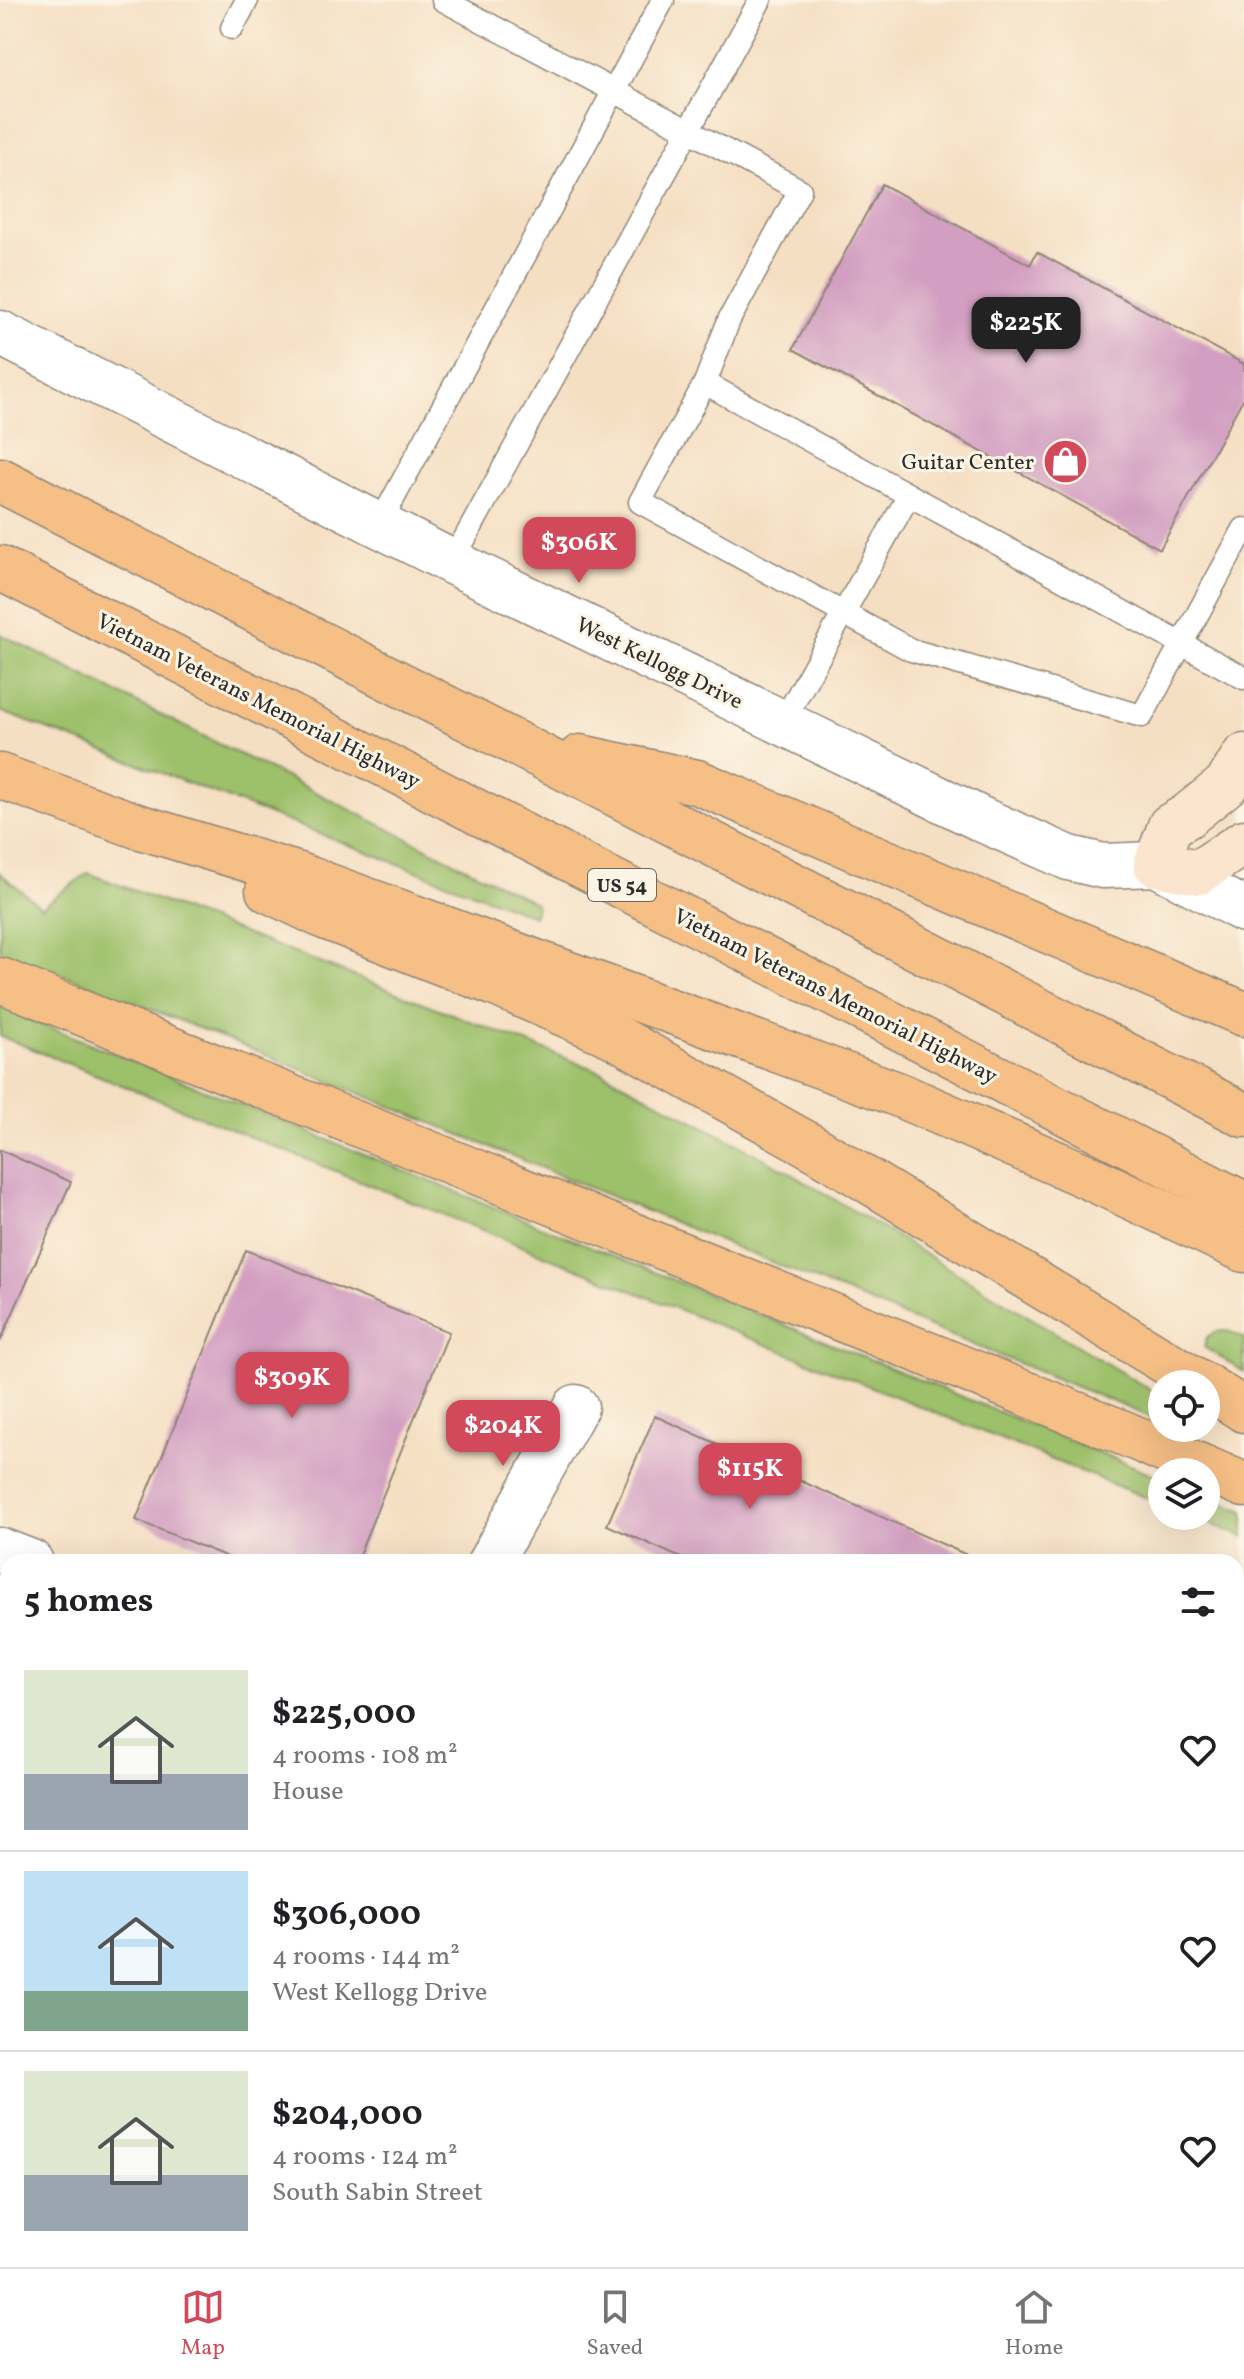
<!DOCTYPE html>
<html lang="en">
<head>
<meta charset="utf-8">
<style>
  :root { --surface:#fff; --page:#f2f2f2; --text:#202124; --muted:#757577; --line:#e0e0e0; --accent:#d1495b }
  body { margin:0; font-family:Vollkorn,serif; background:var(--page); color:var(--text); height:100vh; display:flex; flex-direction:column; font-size:30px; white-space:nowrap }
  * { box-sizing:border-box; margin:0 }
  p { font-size:26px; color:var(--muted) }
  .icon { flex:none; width:44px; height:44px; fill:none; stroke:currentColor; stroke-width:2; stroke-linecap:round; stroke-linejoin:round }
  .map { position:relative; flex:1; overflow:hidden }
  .details { position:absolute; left:0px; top:1554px; width:1244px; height:714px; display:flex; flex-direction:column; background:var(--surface); border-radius:24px 24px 0 0; box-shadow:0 8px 32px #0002 }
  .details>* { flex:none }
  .fabs { position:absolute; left:1148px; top:1370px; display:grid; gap:16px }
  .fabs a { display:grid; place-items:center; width:72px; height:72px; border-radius:50%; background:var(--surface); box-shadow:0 8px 32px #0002; font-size:40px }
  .price { position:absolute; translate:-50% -68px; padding:0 18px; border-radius:16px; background:var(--accent); color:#fff; font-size:26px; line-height:52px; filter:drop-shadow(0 2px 4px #0008) }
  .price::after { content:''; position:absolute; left:50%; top:48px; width:24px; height:18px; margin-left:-12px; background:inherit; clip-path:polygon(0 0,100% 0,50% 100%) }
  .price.active { background:#222; color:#fff }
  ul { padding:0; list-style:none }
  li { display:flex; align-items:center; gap:24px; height:200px; padding:0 24px }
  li+li { border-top:2px solid var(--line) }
  li span { display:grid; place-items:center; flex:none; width:224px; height:160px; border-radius:0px; color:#555 }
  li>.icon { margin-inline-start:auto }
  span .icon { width:96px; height:96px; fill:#fffc; stroke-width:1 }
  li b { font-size:34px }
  h2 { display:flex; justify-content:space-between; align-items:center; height:96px; padding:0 24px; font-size:34px }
  .tab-bar { display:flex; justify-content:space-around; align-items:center; height:112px; border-top:2px solid var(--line); background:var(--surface); font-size:22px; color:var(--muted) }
  .tab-bar a { display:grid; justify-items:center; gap:4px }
  .tab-bar .active { color:var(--accent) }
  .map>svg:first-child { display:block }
</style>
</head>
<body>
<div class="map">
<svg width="1244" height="2267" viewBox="0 0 1244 2267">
  <rect width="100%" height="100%" fill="#fcf5e5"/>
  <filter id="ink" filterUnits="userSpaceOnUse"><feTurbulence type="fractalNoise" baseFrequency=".0125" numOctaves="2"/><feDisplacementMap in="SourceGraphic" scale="16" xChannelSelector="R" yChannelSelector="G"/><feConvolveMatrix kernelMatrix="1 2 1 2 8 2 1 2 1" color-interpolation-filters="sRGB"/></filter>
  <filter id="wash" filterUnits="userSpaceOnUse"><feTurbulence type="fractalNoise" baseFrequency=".006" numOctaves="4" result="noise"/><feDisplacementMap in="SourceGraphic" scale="32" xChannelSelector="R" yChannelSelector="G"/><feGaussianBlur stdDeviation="1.8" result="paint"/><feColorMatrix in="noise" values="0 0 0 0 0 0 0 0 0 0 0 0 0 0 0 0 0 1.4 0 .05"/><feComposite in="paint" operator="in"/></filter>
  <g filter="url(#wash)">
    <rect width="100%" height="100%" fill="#f5dfc3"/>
    <g fill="#9dc06a" stroke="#64764a" stroke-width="2">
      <polygon points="0,634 536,903 534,916 0,711"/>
      <polygon points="0,873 41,907 88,873 604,1073 784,1169 1162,1397 1162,1422 224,1038 0,950"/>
      <polygon points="0,1007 1162,1478 1162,1504 0,1036"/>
      <polygon points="1217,1331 1228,1331 1244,1338 1244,1372 1204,1347 1207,1337"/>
      <polygon points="1206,1496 1244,1511 1244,1537 1192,1516 1206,1516"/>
    </g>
    <g id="blocks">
      <g fill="#d29ec1">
        <polygon points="882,184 1030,265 1037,252 1244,364 1244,397 1160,549 793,349"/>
        <polygon points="0,1150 71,1182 0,1342"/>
        <polygon points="246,1250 449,1332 356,1562 240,1562 136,1520"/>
        <polygon points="655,1416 967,1555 964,1562 690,1562 607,1525"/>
        <polygon points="1244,1933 1244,1953 1236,1949"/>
        <polygon points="470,2260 990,2260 986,2267 466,2267"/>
        <polygon points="1187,2260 1200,2260 1213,2267 1183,2267"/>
      </g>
    </g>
  </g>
  <g filter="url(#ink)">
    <use href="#blocks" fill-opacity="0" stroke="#908577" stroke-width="2"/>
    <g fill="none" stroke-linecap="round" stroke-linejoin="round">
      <defs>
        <g id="lane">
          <polyline points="443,0 800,190 729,320 705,383 640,502 911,650 1142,716 1244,529"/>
          <polyline points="232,28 247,0"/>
          <polyline points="705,383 909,495"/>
          <polyline points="379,525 663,0"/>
          <polyline points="452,562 760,0"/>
          <polyline points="783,722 909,495 1244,678"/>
          <polyline points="1236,2198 1244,2201"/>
          <polyline points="218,2267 230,2260"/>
          <polyline points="1028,2267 1031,2260"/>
        </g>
        <g id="street">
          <polyline points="0,333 452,562 985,821 1069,858 1103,866 1156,864 1244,910"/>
          <polyline points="0,1550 31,1562"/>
          <polyline points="490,1562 576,1407"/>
          <polyline points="1236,2048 1244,2051"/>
        </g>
        <polyline id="secondary" points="1244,756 1227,784 1187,816 1170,826 1156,864 1199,872 1244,842"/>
        <g id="highway">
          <polyline points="0,480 1244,1115"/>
          <polyline points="0,568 1244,1204"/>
          <polyline points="580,757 697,782 1244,1014"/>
          <polyline points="0,776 137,826 296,874 897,1094 1086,1176 1244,1250"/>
          <polyline points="268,890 325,917 496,984 614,1036 818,1150 1202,1384"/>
          <polyline points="0,980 1126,1434 1244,1485"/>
          <polyline points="1206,1386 1244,1410"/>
        </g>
      </defs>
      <use href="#lane" stroke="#908577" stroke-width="25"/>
      <use href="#street" stroke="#908577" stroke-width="47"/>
      <use href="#secondary" stroke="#908577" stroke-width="47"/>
      <use href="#highway" stroke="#908577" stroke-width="47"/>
      <use href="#lane" stroke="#fff" stroke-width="22"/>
      <use href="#street" stroke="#fff" stroke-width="44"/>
      <use href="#secondary" stroke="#fbe5cf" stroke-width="44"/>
      <use href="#highway" stroke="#f5bf86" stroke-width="44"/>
    </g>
  </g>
  <defs>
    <symbol id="shop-disc" viewBox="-11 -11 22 22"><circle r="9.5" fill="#d1495b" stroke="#fcf5e5"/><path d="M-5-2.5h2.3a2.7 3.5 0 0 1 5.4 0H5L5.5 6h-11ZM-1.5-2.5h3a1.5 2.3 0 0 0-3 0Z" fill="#fff"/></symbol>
  </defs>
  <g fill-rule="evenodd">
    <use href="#shop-disc" x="1040" y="436" width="51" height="51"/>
  </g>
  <g text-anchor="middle" stroke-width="6" stroke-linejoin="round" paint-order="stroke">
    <rect fill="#fcf5e5" stroke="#6a6863" stroke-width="2" x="588" y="869" width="68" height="32" rx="6"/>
    <g font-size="20" font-weight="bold" fill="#2b2b2b">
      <text x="622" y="892">US 54</text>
    </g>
    <g font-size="22" fill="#2b2b2b" stroke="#fcf5e5" text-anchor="end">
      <text x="1034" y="469">Guitar Center</text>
    </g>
    <g font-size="22" fill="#2b2b2b" stroke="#fcf5e5">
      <text transform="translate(660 662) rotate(26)" y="8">West Kellogg Drive</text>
      <text transform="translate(259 700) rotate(27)" y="8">Vietnam Veterans Memorial Highway</text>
      <text transform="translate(836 995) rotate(27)" y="8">Vietnam Veterans Memorial Highway</text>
    </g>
  </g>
</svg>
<div class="fabs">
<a><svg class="icon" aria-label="locate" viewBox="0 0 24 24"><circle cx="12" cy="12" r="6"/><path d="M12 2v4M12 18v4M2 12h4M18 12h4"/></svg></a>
<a><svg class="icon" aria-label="layers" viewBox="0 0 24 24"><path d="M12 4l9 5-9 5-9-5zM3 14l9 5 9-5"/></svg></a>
</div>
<b class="price active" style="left:1026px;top:365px">$225K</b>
<b class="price" style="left:579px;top:585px">$306K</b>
<b class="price" style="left:292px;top:1420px">$309K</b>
<b class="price" style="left:503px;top:1468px">$204K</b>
<b class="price" style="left:750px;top:1511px">$115K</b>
<section class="details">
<h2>5 homes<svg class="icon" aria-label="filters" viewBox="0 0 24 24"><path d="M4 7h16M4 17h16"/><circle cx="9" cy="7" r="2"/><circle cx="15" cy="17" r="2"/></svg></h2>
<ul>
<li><span style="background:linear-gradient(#dfe7d0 65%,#9aa5b1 0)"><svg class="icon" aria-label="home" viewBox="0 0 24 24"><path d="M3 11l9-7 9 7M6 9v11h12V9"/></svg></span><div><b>$225,000</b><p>4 rooms · 108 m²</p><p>House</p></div><svg class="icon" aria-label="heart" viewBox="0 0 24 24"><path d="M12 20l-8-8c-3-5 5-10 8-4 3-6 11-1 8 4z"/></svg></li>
<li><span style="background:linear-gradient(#bfe0f5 75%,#7fa58c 0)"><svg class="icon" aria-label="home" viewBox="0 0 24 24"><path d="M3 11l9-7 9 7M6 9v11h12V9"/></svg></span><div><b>$306,000</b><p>4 rooms · 144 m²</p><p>West Kellogg Drive</p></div><svg class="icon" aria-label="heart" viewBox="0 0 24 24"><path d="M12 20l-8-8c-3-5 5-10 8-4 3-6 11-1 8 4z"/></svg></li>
<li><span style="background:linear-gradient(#dfe7d0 65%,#9aa5b1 0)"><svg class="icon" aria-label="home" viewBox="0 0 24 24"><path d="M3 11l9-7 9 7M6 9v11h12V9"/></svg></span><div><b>$204,000</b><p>4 rooms · 124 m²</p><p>South Sabin Street</p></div><svg class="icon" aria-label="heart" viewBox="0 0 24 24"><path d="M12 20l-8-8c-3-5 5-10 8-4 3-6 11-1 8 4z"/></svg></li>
</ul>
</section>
</div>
<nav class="tab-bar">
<a class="active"><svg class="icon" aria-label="map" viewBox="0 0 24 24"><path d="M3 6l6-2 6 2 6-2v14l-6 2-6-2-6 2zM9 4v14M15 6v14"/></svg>Map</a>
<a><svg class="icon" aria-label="saved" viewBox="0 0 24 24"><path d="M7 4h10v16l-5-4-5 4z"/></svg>Saved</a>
<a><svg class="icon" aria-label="home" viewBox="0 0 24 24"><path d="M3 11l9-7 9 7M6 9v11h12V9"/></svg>Home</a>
</nav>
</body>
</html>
